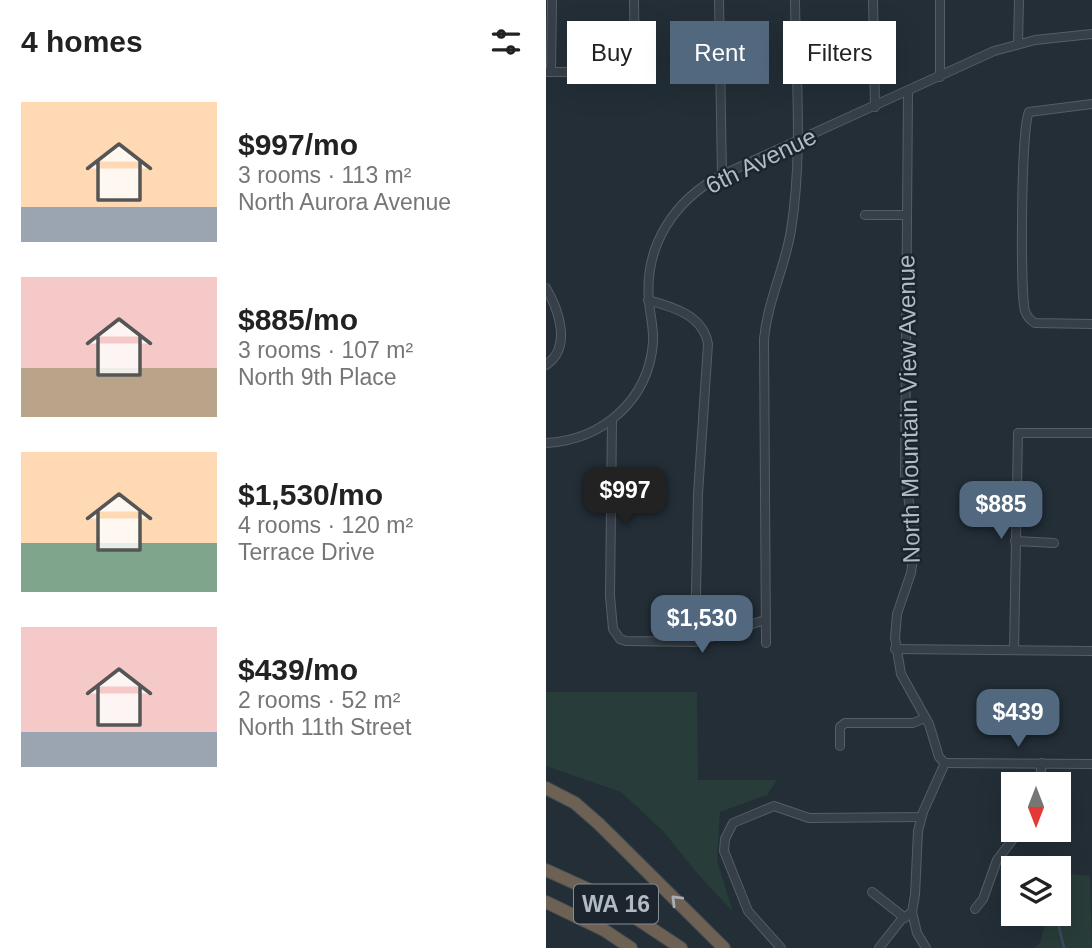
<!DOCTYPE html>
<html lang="en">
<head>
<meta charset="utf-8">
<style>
  :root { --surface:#fff; --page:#f2f2f2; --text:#222; --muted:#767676; --accent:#52687e }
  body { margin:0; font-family:Arial,sans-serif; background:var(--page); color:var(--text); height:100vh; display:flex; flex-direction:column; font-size:26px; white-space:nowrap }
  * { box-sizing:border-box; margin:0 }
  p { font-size:23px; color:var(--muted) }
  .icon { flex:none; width:38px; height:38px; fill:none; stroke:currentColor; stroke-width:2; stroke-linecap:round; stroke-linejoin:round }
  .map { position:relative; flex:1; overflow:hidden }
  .side { display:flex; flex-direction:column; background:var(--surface); width:546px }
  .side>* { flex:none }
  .guide { position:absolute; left:21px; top:21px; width:420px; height:63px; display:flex; gap:14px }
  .needle { width:46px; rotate:180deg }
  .tools { position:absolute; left:455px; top:772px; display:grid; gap:14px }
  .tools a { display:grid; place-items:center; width:70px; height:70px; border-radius:0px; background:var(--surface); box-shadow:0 7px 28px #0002; font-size:35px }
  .price { position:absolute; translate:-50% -60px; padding:0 16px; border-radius:14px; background:var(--accent); color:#fff; font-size:23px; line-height:46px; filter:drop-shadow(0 2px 4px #0008) }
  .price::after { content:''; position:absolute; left:50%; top:42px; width:21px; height:16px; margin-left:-10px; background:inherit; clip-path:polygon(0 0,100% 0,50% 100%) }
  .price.active { background:#222; color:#fff }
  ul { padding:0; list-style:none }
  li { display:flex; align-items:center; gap:21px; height:175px; padding:0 21px }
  li span { display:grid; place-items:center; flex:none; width:196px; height:140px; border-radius:0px; color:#555 }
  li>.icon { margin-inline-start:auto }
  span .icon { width:84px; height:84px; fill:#fffc; stroke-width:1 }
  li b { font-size:30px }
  h2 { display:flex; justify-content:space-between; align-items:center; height:84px; padding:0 21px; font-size:30px }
  .pill { padding:0 24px; border-radius:0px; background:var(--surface); box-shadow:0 7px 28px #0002; font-size:24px; line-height:63px }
  .pill.active { background:var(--accent); color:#fff }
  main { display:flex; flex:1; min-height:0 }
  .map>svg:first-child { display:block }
</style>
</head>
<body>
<main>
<section class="side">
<h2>4 homes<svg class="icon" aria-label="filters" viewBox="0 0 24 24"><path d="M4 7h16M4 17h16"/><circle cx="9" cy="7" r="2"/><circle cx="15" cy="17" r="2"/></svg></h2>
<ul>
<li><span style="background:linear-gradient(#ffd9b3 75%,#9aa5b1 0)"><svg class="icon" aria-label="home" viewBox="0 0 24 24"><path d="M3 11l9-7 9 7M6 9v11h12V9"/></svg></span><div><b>$997/mo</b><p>3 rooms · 113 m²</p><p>North Aurora Avenue</p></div></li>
<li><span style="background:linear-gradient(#f6c9c9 65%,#b9a48a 0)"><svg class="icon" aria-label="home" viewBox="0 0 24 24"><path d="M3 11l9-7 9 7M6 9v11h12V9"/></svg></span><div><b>$885/mo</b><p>3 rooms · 107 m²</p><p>North 9th Place</p></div></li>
<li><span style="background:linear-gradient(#ffd9b3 65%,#7fa58c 0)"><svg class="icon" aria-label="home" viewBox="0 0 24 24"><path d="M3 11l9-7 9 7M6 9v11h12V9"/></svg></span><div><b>$1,530/mo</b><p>4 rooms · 120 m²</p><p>Terrace Drive</p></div></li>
<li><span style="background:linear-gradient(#f6c9c9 75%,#9aa5b1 0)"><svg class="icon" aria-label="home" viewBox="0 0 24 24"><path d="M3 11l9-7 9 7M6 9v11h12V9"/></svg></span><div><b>$439/mo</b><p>2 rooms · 52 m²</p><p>North 11th Street</p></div></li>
</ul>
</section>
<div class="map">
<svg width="546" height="948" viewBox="0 0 546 948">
  <rect width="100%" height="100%" fill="#232e37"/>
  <g fill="#283c3a">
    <polygon points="0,692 151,692 152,780 231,780 221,795 174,812 171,860 187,912 150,872 118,832 75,792 0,766"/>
    <polygon points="513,873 544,876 546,948 488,948 494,943 502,914 513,914"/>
  </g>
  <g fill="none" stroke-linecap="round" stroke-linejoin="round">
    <polyline stroke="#384c5d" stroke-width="2.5" points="514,912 513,927 518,948"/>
    <defs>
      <g id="minor">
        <polyline points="173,0 176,175"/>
        <polyline points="327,0 329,107"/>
        <polyline points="472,44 473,0"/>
        <polyline points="0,72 89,72 88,0"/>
        <polyline points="5,72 6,0"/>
        <polyline points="394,77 394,0"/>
        <polyline points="362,92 359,475 369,543 365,573 351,614 349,638 355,674 383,724 393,757 399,763"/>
        <path d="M546,104L483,112C475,126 474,292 479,311C481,317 484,320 489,323L546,324"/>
        <polyline points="319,215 361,215"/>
        <path d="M0,288C13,310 26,348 0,365"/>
        <path d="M102,300C127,307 157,315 162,344L152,494L149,642"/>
        <polyline points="66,421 64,596 67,629 74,639 80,641 149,642 219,620"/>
        <path d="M0,443C56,440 102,401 107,343C108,329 104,315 103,301C98,246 128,200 176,175L448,51L489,40L546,34"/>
        <polyline points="469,541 508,543"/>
        <path d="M220,643L218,339C222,299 239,268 245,230C257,155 250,76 249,0"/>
        <polyline points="349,649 546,651"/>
        <polyline points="468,650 472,433 546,433"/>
        <polyline points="294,746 294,727 299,723 367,723 379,718"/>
        <polyline points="399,763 546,764"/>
        <polyline points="493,784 496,763"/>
        <polyline points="326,892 359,918"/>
        <polyline points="429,909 437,899 451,860 474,830"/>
        <polyline points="235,948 202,911 178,851 179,839 187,823 228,806 263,818 375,817"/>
        <polyline points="333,948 355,920 366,912"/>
        <polyline points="380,948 371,933 366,912 369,895 372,831 377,812 399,763"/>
      </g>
      <g id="highway">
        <polyline points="0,788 29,803 53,824 178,948"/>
        <polyline points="0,870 55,895 135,948"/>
        <polyline points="0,902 58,930 85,948"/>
      </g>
    </defs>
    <use href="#minor" stroke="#555e66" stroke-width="10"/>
    <use href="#highway" stroke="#424b53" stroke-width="14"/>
    <use href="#minor" stroke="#374048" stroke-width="8"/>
    <use href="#highway" stroke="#6d6154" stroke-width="12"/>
  </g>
  <defs><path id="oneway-chevron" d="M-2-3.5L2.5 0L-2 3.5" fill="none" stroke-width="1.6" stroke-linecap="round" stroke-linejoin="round" transform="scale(1.75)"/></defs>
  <use stroke="#a8aeb3" href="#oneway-chevron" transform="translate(130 900) rotate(-135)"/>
  <g text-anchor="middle" stroke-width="5" stroke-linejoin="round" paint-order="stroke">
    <rect fill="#1c252d" stroke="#858e97" stroke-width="2" x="28" y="884.5" width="84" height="39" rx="5"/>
    <g font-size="23" font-weight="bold" fill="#b2bbc4">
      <text x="70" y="912">WA 16</text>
    </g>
    <g font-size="24" fill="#b2bbc4" stroke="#1c252d">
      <text transform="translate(215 161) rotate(-26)" y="8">6th Avenue</text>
      <text transform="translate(363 409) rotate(-91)" y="8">North Mountain View Avenue</text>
    </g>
  </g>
</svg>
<div class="tools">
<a><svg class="needle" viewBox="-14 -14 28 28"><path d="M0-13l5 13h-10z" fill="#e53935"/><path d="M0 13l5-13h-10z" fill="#767676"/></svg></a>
<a><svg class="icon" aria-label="layers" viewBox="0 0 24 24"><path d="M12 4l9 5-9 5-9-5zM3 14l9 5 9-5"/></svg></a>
</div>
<b class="price active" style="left:79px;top:527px">$997</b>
<b class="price" style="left:455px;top:541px">$885</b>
<b class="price" style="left:156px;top:655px">$1,530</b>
<b class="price" style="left:472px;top:749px">$439</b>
<div class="guide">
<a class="pill">Buy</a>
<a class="pill active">Rent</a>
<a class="pill">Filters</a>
</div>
</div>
</main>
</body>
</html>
